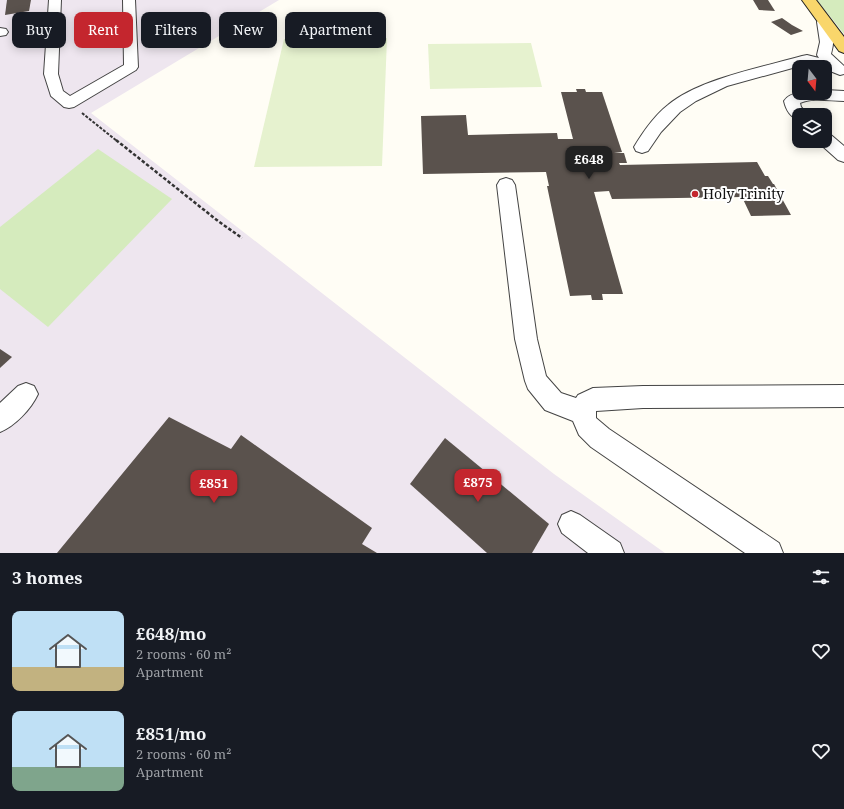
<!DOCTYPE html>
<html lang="en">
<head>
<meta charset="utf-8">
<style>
  :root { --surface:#171b24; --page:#242831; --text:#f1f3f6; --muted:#9ea1a6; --accent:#c4262e }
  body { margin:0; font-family:"Noto Serif",serif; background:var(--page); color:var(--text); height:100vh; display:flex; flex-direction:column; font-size:15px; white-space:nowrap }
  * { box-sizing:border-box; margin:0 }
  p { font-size:13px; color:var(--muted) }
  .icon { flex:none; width:22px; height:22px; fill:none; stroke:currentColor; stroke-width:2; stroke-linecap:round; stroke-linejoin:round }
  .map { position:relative; height:553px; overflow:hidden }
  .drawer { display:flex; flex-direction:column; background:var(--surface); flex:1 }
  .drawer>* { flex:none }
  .top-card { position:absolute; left:12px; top:12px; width:400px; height:36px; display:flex; gap:8px }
  .needle { width:26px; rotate:164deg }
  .buttons { position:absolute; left:792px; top:60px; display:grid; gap:8px }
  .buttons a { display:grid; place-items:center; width:40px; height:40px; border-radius:8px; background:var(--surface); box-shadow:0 2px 10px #0003; font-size:20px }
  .price { position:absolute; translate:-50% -34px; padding:0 9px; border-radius:8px; background:var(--accent); color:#fff; font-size:13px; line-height:26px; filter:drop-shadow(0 1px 2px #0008) }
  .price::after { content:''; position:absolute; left:50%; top:24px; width:12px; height:9px; margin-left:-6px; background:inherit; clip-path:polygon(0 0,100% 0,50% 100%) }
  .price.active { background:#222; color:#fff }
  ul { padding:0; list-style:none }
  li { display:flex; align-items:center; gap:12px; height:100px; padding:0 12px }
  li span { display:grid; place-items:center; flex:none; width:112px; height:80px; border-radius:8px; color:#555 }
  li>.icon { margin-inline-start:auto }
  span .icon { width:48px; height:48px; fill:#fffc; stroke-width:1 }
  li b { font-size:17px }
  h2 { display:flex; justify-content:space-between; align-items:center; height:48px; padding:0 12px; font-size:17px }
  .pill { padding:0 14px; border-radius:8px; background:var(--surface); box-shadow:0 2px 10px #0003; font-size:14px; line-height:36px }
  .pill.active { background:var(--accent); color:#fff }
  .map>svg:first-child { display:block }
</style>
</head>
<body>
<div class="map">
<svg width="844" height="553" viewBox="0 0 844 553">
  <rect width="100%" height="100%" fill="#fffdf5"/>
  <polygon fill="#eee6ef" points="0,0 279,0 91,113 554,474 665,553 0,553"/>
  <g fill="#d5ebbd">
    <polygon points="817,0 844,0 844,34"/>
    <polygon points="98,149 172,199 48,327 0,289 0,227"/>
  </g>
  <g fill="#e6f2cf">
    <polygon points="387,38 382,166 254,167 284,39"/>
    <polygon points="531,43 542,87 430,89 428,44"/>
  </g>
  <g fill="#5a524d">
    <polygon points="7,0 31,0 29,11 5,15"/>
    <polygon points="753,0 768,0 775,11 759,10"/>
    <polygon points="782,18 792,25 803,31 791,35 771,22"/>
    <polygon points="576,89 585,89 586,92 602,92 622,152 614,153 624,153 627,163 619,163 620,165 757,162 765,176 768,176 773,184 774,184 791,215 751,216 742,197 612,199 609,191 594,192 623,294 602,294 603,300 592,300 591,295 570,296 547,186 549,186 546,172 423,174 421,116 466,115 468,135 557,133 558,139 573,139 561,92 577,92"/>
    <polygon points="0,349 12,357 0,368"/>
    <polygon points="169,417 231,449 241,435 372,528 362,544 377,553 57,553"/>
    <polygon points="445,438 549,524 532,553 487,553 410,484"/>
  </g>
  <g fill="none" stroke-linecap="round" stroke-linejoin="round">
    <defs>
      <g id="minor">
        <polygon points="49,0 61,0 58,74 63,91 70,96 124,65 123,0 135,0 138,67 136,70 74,107 69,108 64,107 51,96 44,74"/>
        <path d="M824,18L829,19C835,29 834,44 831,54L844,66V74L840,75L825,69V67L807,64L727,86L696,101L680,112L661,132L648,151L642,153L636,151L634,147C643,132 654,116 668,105C699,79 763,67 802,56L807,55L819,58L817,55L820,42L817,22L819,19Z"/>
        <polygon points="0,28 6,29 8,32 6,35 0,36"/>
        <path d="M825,90L844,91V101C830,101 813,97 800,103L801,107L808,115H799V120C790,117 786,110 784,101C792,89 812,93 825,93Z"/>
        <polygon points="825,133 831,135 844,146 844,162 838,160 819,143 818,141 825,141"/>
        <polygon points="506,178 512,180 515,185 537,339 546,376 561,393 576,398 578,395 593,388 643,386 844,385 844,407 643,408 596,411 596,418 609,429 779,543 783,553 745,553 591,447 579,435 573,421 545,410 528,389 525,381 515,339 497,185 500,180"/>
        <path d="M26,383L34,386L38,394C31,409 15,426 0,432V403L18,386Z"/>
        <polygon points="571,511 580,515 620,543 624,553 588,553 562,533 558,524 562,515"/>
      </g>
      <polygon id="major" points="802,0 816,0 844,37 844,53 839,51"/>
    </defs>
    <use href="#minor" stroke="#444" stroke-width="2"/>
    <use href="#major" stroke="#222" stroke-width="2"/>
    <polyline stroke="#333" stroke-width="2" stroke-dasharray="3 1.5" stroke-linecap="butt" points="82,113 117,141"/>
    <polyline stroke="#333" stroke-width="2.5" stroke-dasharray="3.5 2" stroke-linecap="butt" points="116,140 218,221 242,238"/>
    <use href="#minor" fill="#fff" fill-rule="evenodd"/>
    <use href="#major" fill="#f9d66b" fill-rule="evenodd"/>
  </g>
  <circle fill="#c4262e" stroke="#fff" stroke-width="1.5" cx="695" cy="194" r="4"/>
  <g text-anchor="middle" stroke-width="4" stroke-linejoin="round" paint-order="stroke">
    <g font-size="14" fill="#111" stroke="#fff" text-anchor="start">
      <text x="703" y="199">Holy Trinity</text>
    </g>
  </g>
</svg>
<div class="buttons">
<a><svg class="needle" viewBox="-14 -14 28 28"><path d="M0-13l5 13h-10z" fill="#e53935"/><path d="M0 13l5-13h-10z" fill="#9ea1a6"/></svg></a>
<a><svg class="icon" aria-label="layers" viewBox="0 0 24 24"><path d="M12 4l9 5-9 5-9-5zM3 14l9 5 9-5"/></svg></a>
</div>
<b class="price active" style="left:589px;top:180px">£648</b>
<b class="price" style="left:478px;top:503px">£875</b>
<b class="price" style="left:214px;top:504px">£851</b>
<div class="top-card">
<a class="pill">Buy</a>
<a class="pill active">Rent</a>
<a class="pill">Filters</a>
<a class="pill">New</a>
<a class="pill">Apartment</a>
</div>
</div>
<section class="drawer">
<h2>3 homes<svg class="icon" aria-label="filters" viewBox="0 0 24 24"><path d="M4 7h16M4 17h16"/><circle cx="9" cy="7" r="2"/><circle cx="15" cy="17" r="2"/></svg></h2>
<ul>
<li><span style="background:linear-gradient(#bfe0f5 70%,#c2b280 0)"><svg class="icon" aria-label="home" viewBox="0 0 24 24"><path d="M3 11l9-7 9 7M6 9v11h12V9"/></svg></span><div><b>£648/mo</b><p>2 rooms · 60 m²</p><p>Apartment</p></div><svg class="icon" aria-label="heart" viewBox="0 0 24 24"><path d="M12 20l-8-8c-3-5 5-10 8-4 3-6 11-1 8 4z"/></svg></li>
<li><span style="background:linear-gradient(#bfe0f5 70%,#7fa58c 0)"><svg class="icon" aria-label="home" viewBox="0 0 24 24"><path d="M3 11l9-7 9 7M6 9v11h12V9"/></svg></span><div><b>£851/mo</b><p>2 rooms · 60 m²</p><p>Apartment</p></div><svg class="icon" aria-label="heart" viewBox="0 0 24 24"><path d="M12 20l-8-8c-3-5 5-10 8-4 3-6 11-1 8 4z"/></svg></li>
</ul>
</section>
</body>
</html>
